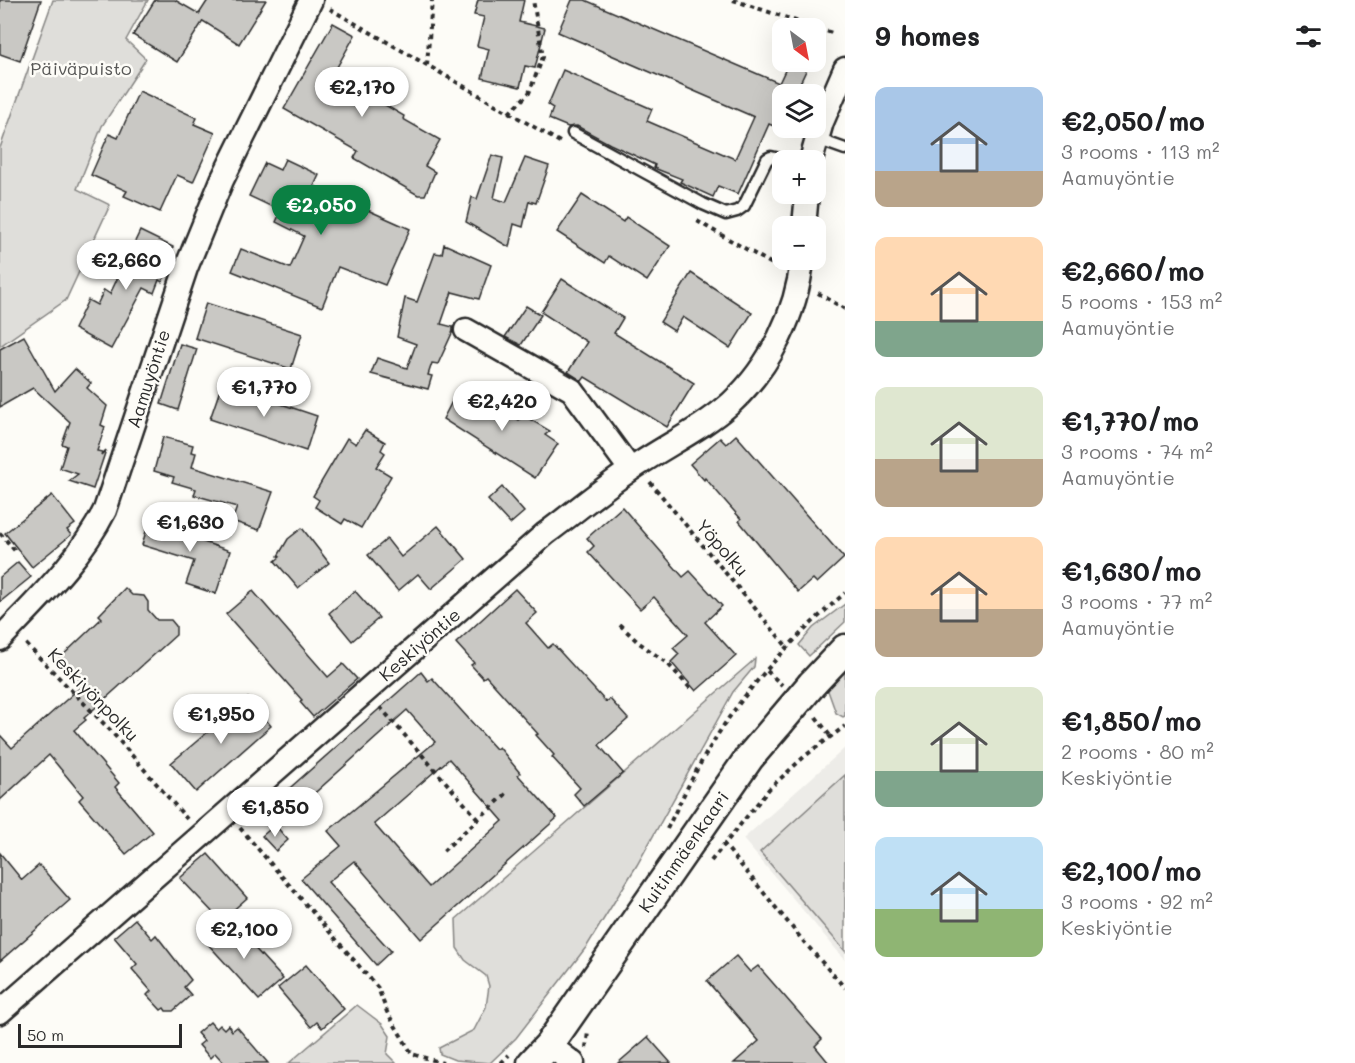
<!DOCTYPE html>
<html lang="en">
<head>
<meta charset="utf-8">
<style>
  :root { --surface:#fff; --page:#f2f2f2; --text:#202124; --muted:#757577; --accent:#0b8043 }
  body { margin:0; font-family:Mali,sans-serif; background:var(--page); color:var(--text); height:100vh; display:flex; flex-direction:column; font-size:22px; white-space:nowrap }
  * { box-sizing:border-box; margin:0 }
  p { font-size:20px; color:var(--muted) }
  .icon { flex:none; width:33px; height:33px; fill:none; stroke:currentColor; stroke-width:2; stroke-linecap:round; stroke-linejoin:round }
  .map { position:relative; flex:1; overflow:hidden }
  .sheet { display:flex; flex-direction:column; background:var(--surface); width:510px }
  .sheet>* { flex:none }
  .needle { width:39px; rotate:148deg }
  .fabs { position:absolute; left:772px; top:18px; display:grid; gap:12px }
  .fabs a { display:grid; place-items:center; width:54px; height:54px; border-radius:12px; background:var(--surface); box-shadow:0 6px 24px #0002; font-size:30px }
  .scale { position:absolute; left:18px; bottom:15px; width:164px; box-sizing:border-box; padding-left:6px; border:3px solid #2b2b2b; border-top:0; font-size:16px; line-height:21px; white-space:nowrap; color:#2b2b2b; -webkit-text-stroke:4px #fdfcf7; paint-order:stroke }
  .price { position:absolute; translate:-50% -51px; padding:0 14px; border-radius:21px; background:#fff; color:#222; font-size:20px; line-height:39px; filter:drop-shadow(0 2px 3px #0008) }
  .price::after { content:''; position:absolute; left:50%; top:36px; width:18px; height:14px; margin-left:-9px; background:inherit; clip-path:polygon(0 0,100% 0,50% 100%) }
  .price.on { background:var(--accent); color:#fff }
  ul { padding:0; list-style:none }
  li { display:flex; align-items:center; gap:18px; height:150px; padding:0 30px }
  li span { display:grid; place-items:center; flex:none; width:168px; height:120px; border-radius:12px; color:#555 }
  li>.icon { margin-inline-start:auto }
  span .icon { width:72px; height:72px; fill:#fffc; stroke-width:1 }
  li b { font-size:26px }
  h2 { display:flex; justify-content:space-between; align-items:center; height:72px; padding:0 30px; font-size:26px }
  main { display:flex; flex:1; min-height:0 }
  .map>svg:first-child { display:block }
</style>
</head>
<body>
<main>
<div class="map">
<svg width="845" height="1063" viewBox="0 0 845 1063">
  <rect width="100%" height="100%" fill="#fdfcf7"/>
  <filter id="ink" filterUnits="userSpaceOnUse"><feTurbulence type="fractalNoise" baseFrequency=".0167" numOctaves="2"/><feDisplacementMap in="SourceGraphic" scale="12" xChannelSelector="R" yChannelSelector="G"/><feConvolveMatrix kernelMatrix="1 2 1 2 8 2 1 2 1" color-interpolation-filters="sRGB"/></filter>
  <g filter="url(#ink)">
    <polygon fill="#edece8" points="845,748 845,960 743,839"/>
    <g fill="#dfdeda" stroke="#858482" stroke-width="1.5">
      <polygon points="53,0 148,0 126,40 146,59 102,126 77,189 110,205 66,300 0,346 0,148"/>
      <polygon points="845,604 845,622 809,656 799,645 813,628"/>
      <polygon points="755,659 754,667 733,692 637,865 587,946 516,1038 490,1063 455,1060 440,1054 439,1048 474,1030 486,1007 489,986 486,976 465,960 457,948 456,919"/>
      <polygon points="845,669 845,716 843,717 836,713 827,688"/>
      <polygon points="845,775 845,951 760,852"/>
      <polygon points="357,1005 382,1024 390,1036 387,1054 396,1063 289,1063"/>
    </g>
    <g fill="#c9c8c4" stroke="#2b2b2b" stroke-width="1.5" fill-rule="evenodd">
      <polygon points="0,0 41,0 20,61 0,54"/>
      <polygon points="155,0 175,0 199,14 208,0 266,0 239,44 203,21 177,62 133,35"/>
      <polygon points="478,0 524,0 519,22 545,28 535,68 525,66 520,87 482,78 489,49 477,46 484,17 474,15"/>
      <polygon points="572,0 585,0 779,83 789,62 810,62 795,94 783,94 783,130 769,124 738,194 718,186 713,197 680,182 682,179 654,168 655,165 610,144 577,126 568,127 549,119 553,108 548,105 563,70 652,109 647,121 735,159 754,117 558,32"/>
      <polygon points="333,23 355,35 336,69 371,89 368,95 404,116 403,119 440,140 425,166 435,172 425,195 418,195 354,158 358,151 284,109"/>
      <polygon points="139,91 197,118 194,124 215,133 193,182 177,175 160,212 124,196 127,191 91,175 109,134 118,138"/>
      <polygon points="492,155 503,158 494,198 506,202 525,158 549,166 536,203 529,201 523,227 514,224 509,247 466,222 472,197 477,199"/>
      <polygon points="285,159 319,175 314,186 410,229 385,285 338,267 322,307 232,271 241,249 290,268 304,236 276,222 281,211 249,196 265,163 280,170"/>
      <polygon points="582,195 623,222 626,217 670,246 647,281 609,256 605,263 557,232"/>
      <polygon points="140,231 173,247 167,259 172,261 162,282 159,280 154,293 144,288 111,349 74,329 88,300 97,305 104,290 110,294"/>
      <polygon points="444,244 491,265 479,299 452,292 441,324 453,327 453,331 438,364 432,363 428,375 432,376 428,389 371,374 377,358 407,368 416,344 397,337 405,298 417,302 435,253 442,254"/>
      <polygon points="691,273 752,313 730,348 683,317 674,331 660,322"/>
      <polygon points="562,279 623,318 614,333 694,383 667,427 585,377 582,381 568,372 587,342 541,312"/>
      <polygon points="206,303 302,334 291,369 195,338"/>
      <polygon points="526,306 541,315 521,345 505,337"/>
      <polygon points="24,336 55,391 75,369 91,383 87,388 107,406 101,425 105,427 97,451 102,452 101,455 106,450 93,489 69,481 78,474 60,468 67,446 62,444 70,422 33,388 0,407 0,349"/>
      <polygon points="180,344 197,349 178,410 161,404"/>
      <polygon points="222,384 317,416 306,451 210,419"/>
      <polygon points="458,390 471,397 474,392 519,420 523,415 550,431 545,435 558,444 535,478 443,419"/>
      <polygon points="365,430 385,442 381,450 385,453 376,467 391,476 361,528 345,519 342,524 315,507 319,500 313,496 347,438 356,444"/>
      <polygon points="736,435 844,558 817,583 813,579 798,592 739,521 741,519 705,478 704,480 690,464 720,438 726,444"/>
      <polygon points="163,437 193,445 191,452 196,453 192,467 273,492 259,530 232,521 237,507 194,495 196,489 172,482 174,477 154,471"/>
      <polygon points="502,487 524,512 510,524 488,500"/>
      <polygon points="52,495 75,524 67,530 71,535 32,567 5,533"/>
      <polygon points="622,507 683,577 690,571 722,606 705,622 736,656 696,691 671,662 679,654 673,648 688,635 654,597 640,609 588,552 594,546 587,538"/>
      <polygon points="149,521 166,526 167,521 191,528 189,537 230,551 216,594 186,584 194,561 142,545"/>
      <polygon points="438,526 466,559 431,589 418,574 398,591 368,555 387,539 401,557"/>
      <polygon points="302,528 329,563 298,588 275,561 280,557 278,556 288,539"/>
      <polygon points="18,562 31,577 0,602 0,577"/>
      <polygon points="125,588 132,595 144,596 148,602 148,610 157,620 171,620 176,626 176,635 84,718 86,720 74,730 119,783 115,787 153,832 126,854 79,800 83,796 49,755 0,800 0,735 12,748 84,684 59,659 102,618 99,615"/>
      <polygon points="515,589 537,613 526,623 548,648 553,644 606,702 610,699 628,719 599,745 623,773 584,806 574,794 580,788 552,757 554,755 536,735 538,734 486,676 483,678 471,665 474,663 456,643"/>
      <polygon points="253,591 328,677 343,664 357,679 313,717 300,702 302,700 226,614"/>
      <polygon points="355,591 379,618 352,641 329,613"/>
      <path d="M421,672L428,681L432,678L496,749L499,747L520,773L518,775L557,818L421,939L354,861L328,882L391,951L376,965L301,879L341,846L328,831L435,742L407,710L297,809L283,794ZM449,759L503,821L429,887L374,824Z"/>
      <polygon points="248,698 271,726 196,792 171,763"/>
      <polygon points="275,825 288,840 276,851 262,836"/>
      <polygon points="0,853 22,880 39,865 70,900 0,961"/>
      <polygon points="208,854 247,898 221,921 180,878"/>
      <polygon points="135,919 152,939 156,935 191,980 184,987 191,995 173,1011 166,1011 164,1008 161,1010 147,995 151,991 132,969 137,964 114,937"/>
      <polygon points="229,920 283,979 259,1000 206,942"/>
      <polygon points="736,956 750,972 758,966 822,1039 815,1046 829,1063 734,1063 759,1041 707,981"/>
      <polygon points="306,965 344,1009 322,1028 317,1022 311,1027 278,988"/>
      <polygon points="210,1022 216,1029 220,1025 224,1029 228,1025 232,1031 237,1027 268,1063 224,1063 215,1053 210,1058 199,1045 204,1041 197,1033"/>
      <polygon points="648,1037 671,1063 618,1063"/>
    </g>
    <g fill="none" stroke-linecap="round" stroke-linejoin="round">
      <defs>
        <g id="service">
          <polyline points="573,133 703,204 726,214 737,211 744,206 767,159 771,157 784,160"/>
          <polyline points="817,139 845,149"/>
        </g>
        <g id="minor">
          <polyline points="811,160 822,122 845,69"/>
          <polyline points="804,226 807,194"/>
          <polyline points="466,330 572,390 630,469"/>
          <path d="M0,639C38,599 80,560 105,510L186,268L222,180L311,0"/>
          <path d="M0,1012L545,534C575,512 604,487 636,466C667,445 703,428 731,403C770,367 797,312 802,260"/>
          <polyline points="549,1045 573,1063"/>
        </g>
        <g id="tertiary">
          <polyline points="812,684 845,649"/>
          <polyline points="532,1063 549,1045 749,758 779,723"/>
        </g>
      </defs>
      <use href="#service" stroke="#2b2b2b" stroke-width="15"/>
      <use href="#minor" stroke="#2b2b2b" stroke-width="27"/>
      <use href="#tertiary" stroke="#2b2b2b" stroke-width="33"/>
      <g stroke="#2b2b2b" stroke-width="4" stroke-dasharray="4.5 4.5" stroke-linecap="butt">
        <polyline points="733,0 835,34"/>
        <polyline points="330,9 560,142"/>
        <polyline points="427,65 432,0"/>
        <polyline points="509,113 529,93 543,57 533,0"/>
        <polyline points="697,221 779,268"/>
        <polyline points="818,293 845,309"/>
        <polyline points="650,482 788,648"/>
        <polyline points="0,533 16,552"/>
        <polyline points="620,625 638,642 668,664 690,688"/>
        <polyline points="26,644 110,730 187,819"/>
        <polyline points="767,671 782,685"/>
        <polyline points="380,707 478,819"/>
        <polyline points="816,717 831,737"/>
        <polyline points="240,828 378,988 387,1012 412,1054 443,1063"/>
        <path d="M667,829C681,800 695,771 712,744C745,688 796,635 845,593"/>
        <polyline points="723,843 804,942 845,988"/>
        <polyline points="443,851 506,794"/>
        <polyline points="711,861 769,789 805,756 845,726"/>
        <polyline points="586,1048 588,1032"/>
        <polyline points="501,1063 509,1055"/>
      </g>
      <use href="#service" stroke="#fdfcf7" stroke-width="10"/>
      <use href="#minor" stroke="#fdfcf7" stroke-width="22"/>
      <use href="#tertiary" stroke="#fdfcf7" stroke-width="28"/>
      <defs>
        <polyline id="tertiary-bridge" points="779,723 812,684"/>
      </defs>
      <use href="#tertiary-bridge" stroke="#2b2b2b" stroke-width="33" stroke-linecap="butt"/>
      <use href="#tertiary-bridge" stroke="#fdfcf7" stroke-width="28"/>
    </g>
  </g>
  <g text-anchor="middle" stroke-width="5" stroke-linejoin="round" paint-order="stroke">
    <g font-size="18" fill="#585857" stroke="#fdfcf7">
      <text x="81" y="75">Päiväpuisto</text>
    </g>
    <g font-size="18" fill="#2b2b2b" stroke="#fdfcf7">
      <text transform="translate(149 379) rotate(-72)" y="6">Aamuyöntie</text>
      <text transform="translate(722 548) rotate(49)" y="6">Yöpolku</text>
      <text transform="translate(420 645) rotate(-41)" y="6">Keskiyöntie</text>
      <text transform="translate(93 695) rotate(46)" y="6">Keskiyönpolku</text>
      <text transform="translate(684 852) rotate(-55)" y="6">Kuitinmäenkaari</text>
    </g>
  </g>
</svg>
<div class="fabs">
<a><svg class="needle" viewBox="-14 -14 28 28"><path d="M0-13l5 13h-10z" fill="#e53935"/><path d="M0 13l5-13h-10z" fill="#757577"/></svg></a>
<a><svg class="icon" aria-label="layers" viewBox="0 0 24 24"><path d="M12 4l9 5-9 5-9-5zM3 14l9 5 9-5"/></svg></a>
<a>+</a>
<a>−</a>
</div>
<div class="scale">50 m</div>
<b class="price" style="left:362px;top:118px">€2,170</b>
<b class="price on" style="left:321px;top:236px">€2,050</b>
<b class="price" style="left:126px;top:291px">€2,660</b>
<b class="price" style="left:264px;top:418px">€1,770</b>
<b class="price" style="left:502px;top:432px">€2,420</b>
<b class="price" style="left:190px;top:553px">€1,630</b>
<b class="price" style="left:221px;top:745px">€1,950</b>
<b class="price" style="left:275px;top:838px">€1,850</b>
<b class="price" style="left:244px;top:960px">€2,100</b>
</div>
<section class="sheet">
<h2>9 homes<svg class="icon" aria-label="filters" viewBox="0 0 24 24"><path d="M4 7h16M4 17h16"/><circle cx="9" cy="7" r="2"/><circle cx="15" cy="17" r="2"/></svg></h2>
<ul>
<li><span style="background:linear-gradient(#a9c7e8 70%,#b9a48a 0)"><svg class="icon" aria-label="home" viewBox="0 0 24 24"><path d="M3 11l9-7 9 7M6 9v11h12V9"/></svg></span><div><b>€2,050/mo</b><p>3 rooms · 113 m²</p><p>Aamuyöntie</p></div></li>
<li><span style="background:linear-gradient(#ffd9b3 70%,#7fa58c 0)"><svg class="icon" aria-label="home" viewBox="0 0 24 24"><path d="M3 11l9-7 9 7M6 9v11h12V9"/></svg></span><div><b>€2,660/mo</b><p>5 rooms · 153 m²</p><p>Aamuyöntie</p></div></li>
<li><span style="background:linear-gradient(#dfe7d0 60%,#b9a48a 0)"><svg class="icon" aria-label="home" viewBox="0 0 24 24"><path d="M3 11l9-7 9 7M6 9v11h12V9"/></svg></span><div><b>€1,770/mo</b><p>3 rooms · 74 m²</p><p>Aamuyöntie</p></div></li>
<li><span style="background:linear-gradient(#ffd9b3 60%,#b9a48a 0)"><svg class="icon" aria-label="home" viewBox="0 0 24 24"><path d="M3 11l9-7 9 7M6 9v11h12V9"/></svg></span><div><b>€1,630/mo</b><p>3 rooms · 77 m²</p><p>Aamuyöntie</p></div></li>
<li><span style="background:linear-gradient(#dfe7d0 70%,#7fa58c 0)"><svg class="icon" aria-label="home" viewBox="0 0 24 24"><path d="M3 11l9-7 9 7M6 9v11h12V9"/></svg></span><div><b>€1,850/mo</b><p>2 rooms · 80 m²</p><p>Keskiyöntie</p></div></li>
<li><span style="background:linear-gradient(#bfe0f5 60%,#8fb573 0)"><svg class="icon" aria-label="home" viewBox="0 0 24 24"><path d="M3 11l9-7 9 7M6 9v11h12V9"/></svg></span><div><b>€2,100/mo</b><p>3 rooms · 92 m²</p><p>Keskiyöntie</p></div></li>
</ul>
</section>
</main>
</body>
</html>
